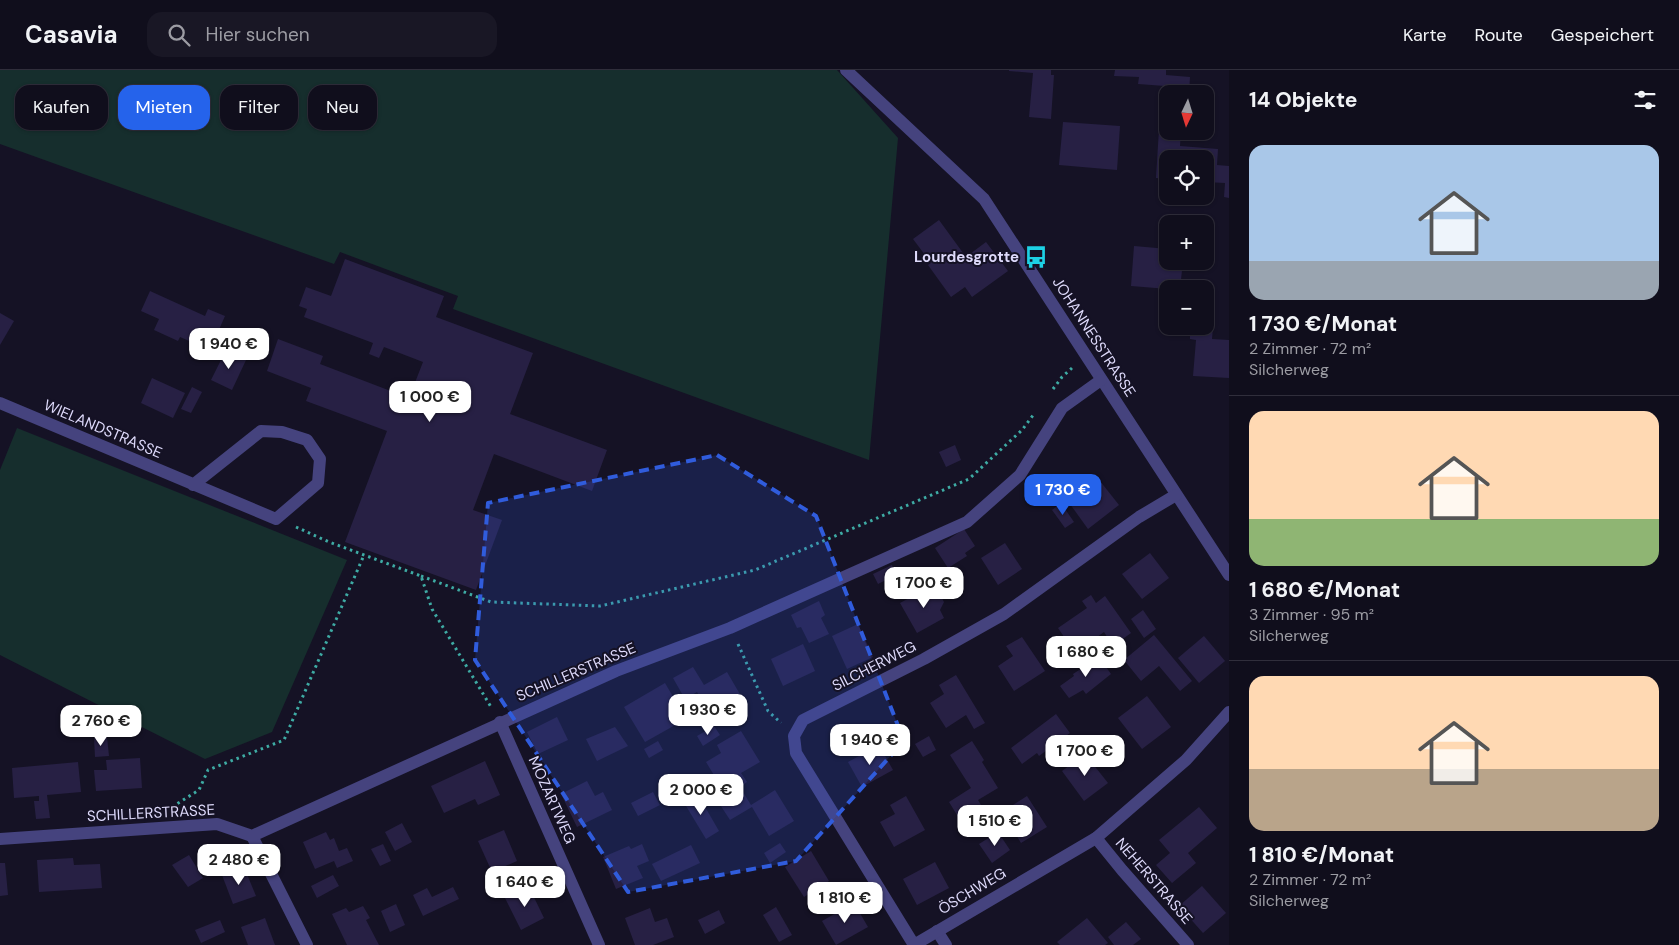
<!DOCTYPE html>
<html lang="de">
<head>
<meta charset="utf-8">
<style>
  :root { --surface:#100e1c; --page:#191725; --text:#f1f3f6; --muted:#9c9ca3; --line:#302e3b; --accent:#2563eb }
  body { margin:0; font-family:"DM Sans",sans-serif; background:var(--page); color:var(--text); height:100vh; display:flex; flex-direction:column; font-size:19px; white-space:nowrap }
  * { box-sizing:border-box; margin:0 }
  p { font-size:16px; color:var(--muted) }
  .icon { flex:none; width:28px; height:28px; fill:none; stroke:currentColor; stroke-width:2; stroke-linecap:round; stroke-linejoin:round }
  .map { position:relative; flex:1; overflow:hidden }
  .drawer { display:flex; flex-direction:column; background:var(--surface); width:450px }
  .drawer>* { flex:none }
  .hud { position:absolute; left:15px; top:15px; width:475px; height:45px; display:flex; gap:10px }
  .needle { width:32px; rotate:184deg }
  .buttons { position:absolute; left:1159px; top:15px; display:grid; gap:10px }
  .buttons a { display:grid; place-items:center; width:55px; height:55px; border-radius:10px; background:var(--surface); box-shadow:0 1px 4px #0004,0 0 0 1px var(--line); font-size:25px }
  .price { position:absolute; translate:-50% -42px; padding:0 11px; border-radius:10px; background:#fff; color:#222; font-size:16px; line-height:32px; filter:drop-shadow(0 1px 2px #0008) }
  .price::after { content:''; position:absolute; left:50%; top:30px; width:15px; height:11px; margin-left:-8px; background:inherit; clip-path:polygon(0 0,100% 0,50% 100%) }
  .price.selected { background:var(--accent); color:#fff }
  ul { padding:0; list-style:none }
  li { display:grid; align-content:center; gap:10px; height:265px; padding:0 20px }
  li+li { border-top:1px solid var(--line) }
  li span { display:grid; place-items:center; height:155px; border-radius:15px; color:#555 }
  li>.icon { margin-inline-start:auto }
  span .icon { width:90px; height:90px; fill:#fffc; stroke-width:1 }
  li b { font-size:21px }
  h2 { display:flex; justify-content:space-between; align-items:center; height:60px; padding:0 20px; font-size:21px }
  .pill { padding:0 18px; border-radius:15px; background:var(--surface); box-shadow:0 1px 4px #0004,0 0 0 1px var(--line); font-size:18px; line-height:45px }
  .pill.selected { background:var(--accent); color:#fff }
  header { display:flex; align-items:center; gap:30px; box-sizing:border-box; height:70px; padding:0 25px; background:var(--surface); border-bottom:1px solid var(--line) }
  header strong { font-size:24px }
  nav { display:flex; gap:28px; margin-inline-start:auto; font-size:18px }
  .search { width:350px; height:45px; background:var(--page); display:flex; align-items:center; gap:12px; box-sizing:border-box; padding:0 18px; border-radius:15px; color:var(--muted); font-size:19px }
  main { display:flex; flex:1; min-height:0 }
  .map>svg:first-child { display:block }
</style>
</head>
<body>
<header>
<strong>Casavia</strong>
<div class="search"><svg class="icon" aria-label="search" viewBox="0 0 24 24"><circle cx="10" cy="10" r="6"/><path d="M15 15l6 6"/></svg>Hier suchen</div>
<nav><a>Karte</a><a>Route</a><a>Gespeichert</a></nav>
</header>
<main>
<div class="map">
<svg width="1229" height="875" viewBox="0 0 1229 875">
  <rect width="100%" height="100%" fill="#151225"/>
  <g fill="#162e2d">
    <polygon points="0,0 837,0 898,68 869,390 453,239 458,226 340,182 334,194 0,74"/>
    <polygon points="17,358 347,490 272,662 205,689 0,585 0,400"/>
  </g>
  <g fill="#272044">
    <polygon points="1009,0 1051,0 1051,5 1054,5 1051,49 1029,47 1033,3 1009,1"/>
    <polygon points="1115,0 1166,0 1166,5 1190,7 1189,24 1168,24 1168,28 1164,28 1165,16 1138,14 1139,7 1114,6"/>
    <polygon points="1063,52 1120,56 1117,100 1059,95"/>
    <polygon points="1159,59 1168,60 1168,61 1181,61 1180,76 1218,79 1217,95 1229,96 1229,128 1224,127 1225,113 1205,112 1205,89 1168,89 1168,109 1156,108"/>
    <polygon points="939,150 966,187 986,172 1008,201 972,227 965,217 951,227 928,195 931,193 913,169"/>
    <polygon points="1134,176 1168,179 1168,191 1183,191 1180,219 1168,219 1131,216"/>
    <polygon points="345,189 444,226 436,247 533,283 510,344 607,380 592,421 494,384 473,440 502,450 476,520 345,472 387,361 306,331 311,318 267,301 278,269 323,286 320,294 409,328 423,292 384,277 379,288 369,284 373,273 304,247 307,239 299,236 306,217 331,226"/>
    <polygon points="150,221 205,246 208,239 225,246 210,280 180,267 178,271 154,260 159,249 141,241"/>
    <polygon points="0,243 14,251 0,275"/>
    <polygon points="1168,256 1213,257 1212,269 1229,270 1229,308 1193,306 1196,270 1190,269 1190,264 1167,262"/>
    <polygon points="226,280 246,290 232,320 211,310"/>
    <polygon points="152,308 185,323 173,348 141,333"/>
    <polygon points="192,317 202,322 191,343 181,339"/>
    <polygon points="955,375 961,390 946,397 939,382"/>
    <polygon points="1100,411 1119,435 1088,459 1070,434"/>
    <polygon points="1061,433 1074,452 1065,458 1052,440"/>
    <polygon points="964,459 975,476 965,483 967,486 948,498 935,478"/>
    <polygon points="1005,473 1022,499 998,515 981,488"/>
    <polygon points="1150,483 1169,508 1142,529 1122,504"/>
    <polygon points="892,495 896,505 878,514 873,504"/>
    <polygon points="936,517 944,532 940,540 944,548 917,563 900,533 924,520 926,523"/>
    <polygon points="1091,525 1096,533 1105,526 1131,563 1113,576 1104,562 1075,583 1058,558 1087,538 1082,531"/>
    <polygon points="819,531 825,545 821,548 829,564 809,573 801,557 797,558 791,545"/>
    <polygon points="1143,540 1156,559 1144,568 1131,549"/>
    <polygon points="858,554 873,587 847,599 832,566"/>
    <polygon points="1154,565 1192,611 1180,621 1159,596 1141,611 1124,590"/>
    <polygon points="1204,566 1225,591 1199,613 1178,588"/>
    <polygon points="1022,567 1045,601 1014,621 998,596 1013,586 1006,576"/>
    <polygon points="803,574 815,601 783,616 771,589"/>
    <polygon points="1099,587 1111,604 1086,624 1083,620 1069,628 1060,616 1074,606 1073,604"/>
    <polygon points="693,597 704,615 727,602 741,626 710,644 697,622 685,629 673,608"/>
    <polygon points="956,605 985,653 974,659 966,645 946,658 930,633 944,624 939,615"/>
    <polygon points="665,613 686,649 645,672 624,637"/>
    <polygon points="1147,626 1171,657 1142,679 1118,648"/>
    <polygon points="1056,644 1070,663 1039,686 1037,683 1022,694 1011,678"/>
    <polygon points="557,647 568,670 538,684 527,662"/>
    <polygon points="714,656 720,665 703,676 697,666"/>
    <polygon points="615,657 628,676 597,691 586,669"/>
    <polygon points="741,661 760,692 741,703 747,712 740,717 751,735 775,720 794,751 769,766 752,737 730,750 717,730 726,725 706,692 721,683 717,675"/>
    <polygon points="929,666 936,680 923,687 915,674"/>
    <polygon points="107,667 109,686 95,687 94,668"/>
    <polygon points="658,671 663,680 649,688 644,679"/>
    <polygon points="972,671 984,690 982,692 998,718 978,730 984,740 974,746 982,759 970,766 949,732 971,718 950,685"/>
    <polygon points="879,675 893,700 862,717 848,692"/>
    <polygon points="1085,684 1108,713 1084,731 1062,701"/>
    <polygon points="140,688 142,718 96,721 94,700 107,700 106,690"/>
    <polygon points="485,691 500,725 478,735 475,729 444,743 431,716"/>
    <polygon points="78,692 81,722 47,725 50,748 36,749 34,731 39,731 39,726 14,728 12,698"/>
    <polygon points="587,711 595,726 603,722 612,740 577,757 561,724"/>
    <polygon points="653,722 660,735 638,746 631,733"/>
    <polygon points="697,723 719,761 706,769 683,731"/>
    <polygon points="906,726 925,760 894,777 880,752 895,744 890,735"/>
    <polygon points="1027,726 1047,757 1021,773 1002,742"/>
    <polygon points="1199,737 1217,758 1188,783 1196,793 1172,813 1156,795 1170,783 1159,770"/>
    <polygon points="402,753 412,772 395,781 385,762"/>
    <polygon points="504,760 517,791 492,802 478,771"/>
    <polygon points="326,762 330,770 334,768 339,781 347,778 353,791 337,798 334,791 315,799 303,772"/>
    <polygon points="998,762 1010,780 992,793 979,774"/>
    <polygon points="780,773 786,782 770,793 764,783"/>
    <polygon points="383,774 391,791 380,796 371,779"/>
    <polygon points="642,774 649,791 637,796 643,808 616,819 603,787 629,776 631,779"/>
    <polygon points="691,775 700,793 661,811 652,794"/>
    <polygon points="811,781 829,811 804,827 785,797"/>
    <polygon points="189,785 203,808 188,817 172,795"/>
    <polygon points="73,788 74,795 100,794 102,818 39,822 37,790"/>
    <polygon points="935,792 949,818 917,835 903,809"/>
    <polygon points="0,793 5,793 8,825 0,826"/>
    <polygon points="244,797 256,826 233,834 222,805"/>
    <polygon points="333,805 339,816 317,828 311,816"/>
    <polygon points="1202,816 1226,843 1203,863 1179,836"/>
    <polygon points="453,817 459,829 423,846 413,825 427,818 432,827"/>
    <polygon points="529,817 544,848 521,860 505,828"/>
    <polygon points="854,833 868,857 836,875 822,851"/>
    <polygon points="396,834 405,855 390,862 381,841"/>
    <polygon points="363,836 370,848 366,850 379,875 347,875 332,844 346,838 349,842"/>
    <polygon points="776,837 792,865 779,872 763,845"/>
    <polygon points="650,838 655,852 667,848 674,867 653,875 635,875 625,848"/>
    <polygon points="719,840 725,853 705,864 698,850"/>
    <polygon points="265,848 275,875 248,875 241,857"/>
    <polygon points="1087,848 1108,873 1105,875 1060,875 1057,872"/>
    <polygon points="220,850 225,862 201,873 195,860"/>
    <polygon points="1126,852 1141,869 1133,875 1114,875 1108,867"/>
  </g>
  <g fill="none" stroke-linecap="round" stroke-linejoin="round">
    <g stroke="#3eaba4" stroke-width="3" stroke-dasharray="2.5 4" stroke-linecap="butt">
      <polyline points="1053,319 1062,307 1072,298"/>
      <polyline points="296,457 329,472 421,506 432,539 491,637"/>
      <polyline points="421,506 491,532 600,536 755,500 969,409 1022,360 1034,344"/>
      <polyline points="738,574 768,641 781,653"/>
      <polyline points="172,737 199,720 208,700 284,670 364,485"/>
    </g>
    <g stroke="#45437e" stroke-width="12">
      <polyline points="846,0 984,129 1229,505"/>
      <polyline points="0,333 276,449 318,413 320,389 307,370 282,362 261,361 193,415"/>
      <polyline points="500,652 599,875"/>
      <polyline points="252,766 307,875"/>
      <polyline points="1096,768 1122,800 1188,875"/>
      <polyline points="0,769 217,754 252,766 616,601 730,558 967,452 1020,405 1062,338 1101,310"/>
      <polyline points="937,861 946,875"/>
      <polyline points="914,875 796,683 794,666 803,650 924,589 1004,544 1139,447 1176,425"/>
      <polyline points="914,875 1096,768 1186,690 1229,642"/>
    </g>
  </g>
  <path fill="#305cdc" fill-opacity="0.2" stroke="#305cdc" stroke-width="4" stroke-dasharray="10 6" stroke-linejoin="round" d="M717,385L816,446L904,671L796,791L628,822L475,590L488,433Z"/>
  <defs>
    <symbol id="bus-bare" viewBox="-9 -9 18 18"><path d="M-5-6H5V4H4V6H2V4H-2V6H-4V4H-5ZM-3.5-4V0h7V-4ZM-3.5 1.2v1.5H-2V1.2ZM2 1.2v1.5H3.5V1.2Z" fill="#1dd1e4" stroke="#151225" stroke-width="2.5" paint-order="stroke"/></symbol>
  </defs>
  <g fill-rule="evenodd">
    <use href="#bus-bare" x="1020" y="171" width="32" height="32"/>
  </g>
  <g text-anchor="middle" stroke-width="4" stroke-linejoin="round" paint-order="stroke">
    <g font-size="15" font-weight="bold" fill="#dedafb" stroke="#151225" text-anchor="end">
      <text x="1019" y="192">Lourdesgrotte</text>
    </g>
    <g font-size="15" fill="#dedafb" stroke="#151225">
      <text transform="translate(1094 267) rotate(57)" y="5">JOHANNESSTRASSE</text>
      <text transform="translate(103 359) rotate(23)" y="5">WIELANDSTRASSE</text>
      <text transform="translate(874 596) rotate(-27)" y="5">SILCHERWEG</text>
      <text transform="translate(576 602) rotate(-23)" y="5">SCHILLERSTRASSE</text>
      <text transform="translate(552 730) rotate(66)" y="5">MOZARTWEG</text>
      <text transform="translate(151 743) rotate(-3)" y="5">SCHILLERSTRASSE</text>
      <text transform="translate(1154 811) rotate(49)" y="5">NEHERSTRASSE</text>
      <text transform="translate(972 821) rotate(-31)" y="5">ÖSCHWEG</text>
    </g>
  </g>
</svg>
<div class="buttons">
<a><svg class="needle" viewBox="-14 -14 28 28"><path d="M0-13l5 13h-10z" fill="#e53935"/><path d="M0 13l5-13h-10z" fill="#9c9ca3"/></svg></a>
<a><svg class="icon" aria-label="locate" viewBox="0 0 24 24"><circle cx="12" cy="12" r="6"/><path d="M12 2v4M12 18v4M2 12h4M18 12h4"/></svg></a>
<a>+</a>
<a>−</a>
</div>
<b class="price" style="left:229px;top:300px">1 940 €</b>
<b class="price" style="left:430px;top:353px">1 000 €</b>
<b class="price selected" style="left:1063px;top:446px">1 730 €</b>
<b class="price" style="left:924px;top:539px">1 700 €</b>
<b class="price" style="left:1086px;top:608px">1 680 €</b>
<b class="price" style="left:708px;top:666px">1 930 €</b>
<b class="price" style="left:101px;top:677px">2 760 €</b>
<b class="price" style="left:870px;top:696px">1 940 €</b>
<b class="price" style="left:1085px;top:707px">1 700 €</b>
<b class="price" style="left:701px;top:746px">2 000 €</b>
<b class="price" style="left:995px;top:777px">1 510 €</b>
<b class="price" style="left:239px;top:816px">2 480 €</b>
<b class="price" style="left:525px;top:838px">1 640 €</b>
<b class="price" style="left:845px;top:854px">1 810 €</b>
<div class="hud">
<a class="pill">Kaufen</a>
<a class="pill selected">Mieten</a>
<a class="pill">Filter</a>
<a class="pill">Neu</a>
</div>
</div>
<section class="drawer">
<h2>14 Objekte<svg class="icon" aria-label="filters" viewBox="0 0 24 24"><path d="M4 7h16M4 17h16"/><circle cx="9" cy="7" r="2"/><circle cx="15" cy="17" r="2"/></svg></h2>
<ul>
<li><span style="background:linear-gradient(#a9c7e8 75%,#9aa5b1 0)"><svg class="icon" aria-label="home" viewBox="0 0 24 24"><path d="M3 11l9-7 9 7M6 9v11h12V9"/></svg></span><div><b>1 730 €/Monat</b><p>2 Zimmer · 72 m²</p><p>Silcherweg</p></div></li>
<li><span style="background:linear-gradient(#ffd9b3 70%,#8fb573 0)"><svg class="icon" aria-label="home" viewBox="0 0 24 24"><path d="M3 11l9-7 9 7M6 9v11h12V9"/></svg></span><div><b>1 680 €/Monat</b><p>3 Zimmer · 95 m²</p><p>Silcherweg</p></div></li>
<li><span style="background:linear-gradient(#ffd9b3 60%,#b9a48a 0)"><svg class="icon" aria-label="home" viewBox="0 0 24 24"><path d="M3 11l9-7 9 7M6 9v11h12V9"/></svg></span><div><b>1 810 €/Monat</b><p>2 Zimmer · 72 m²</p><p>Silcherweg</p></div></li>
</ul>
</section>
</main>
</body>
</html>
